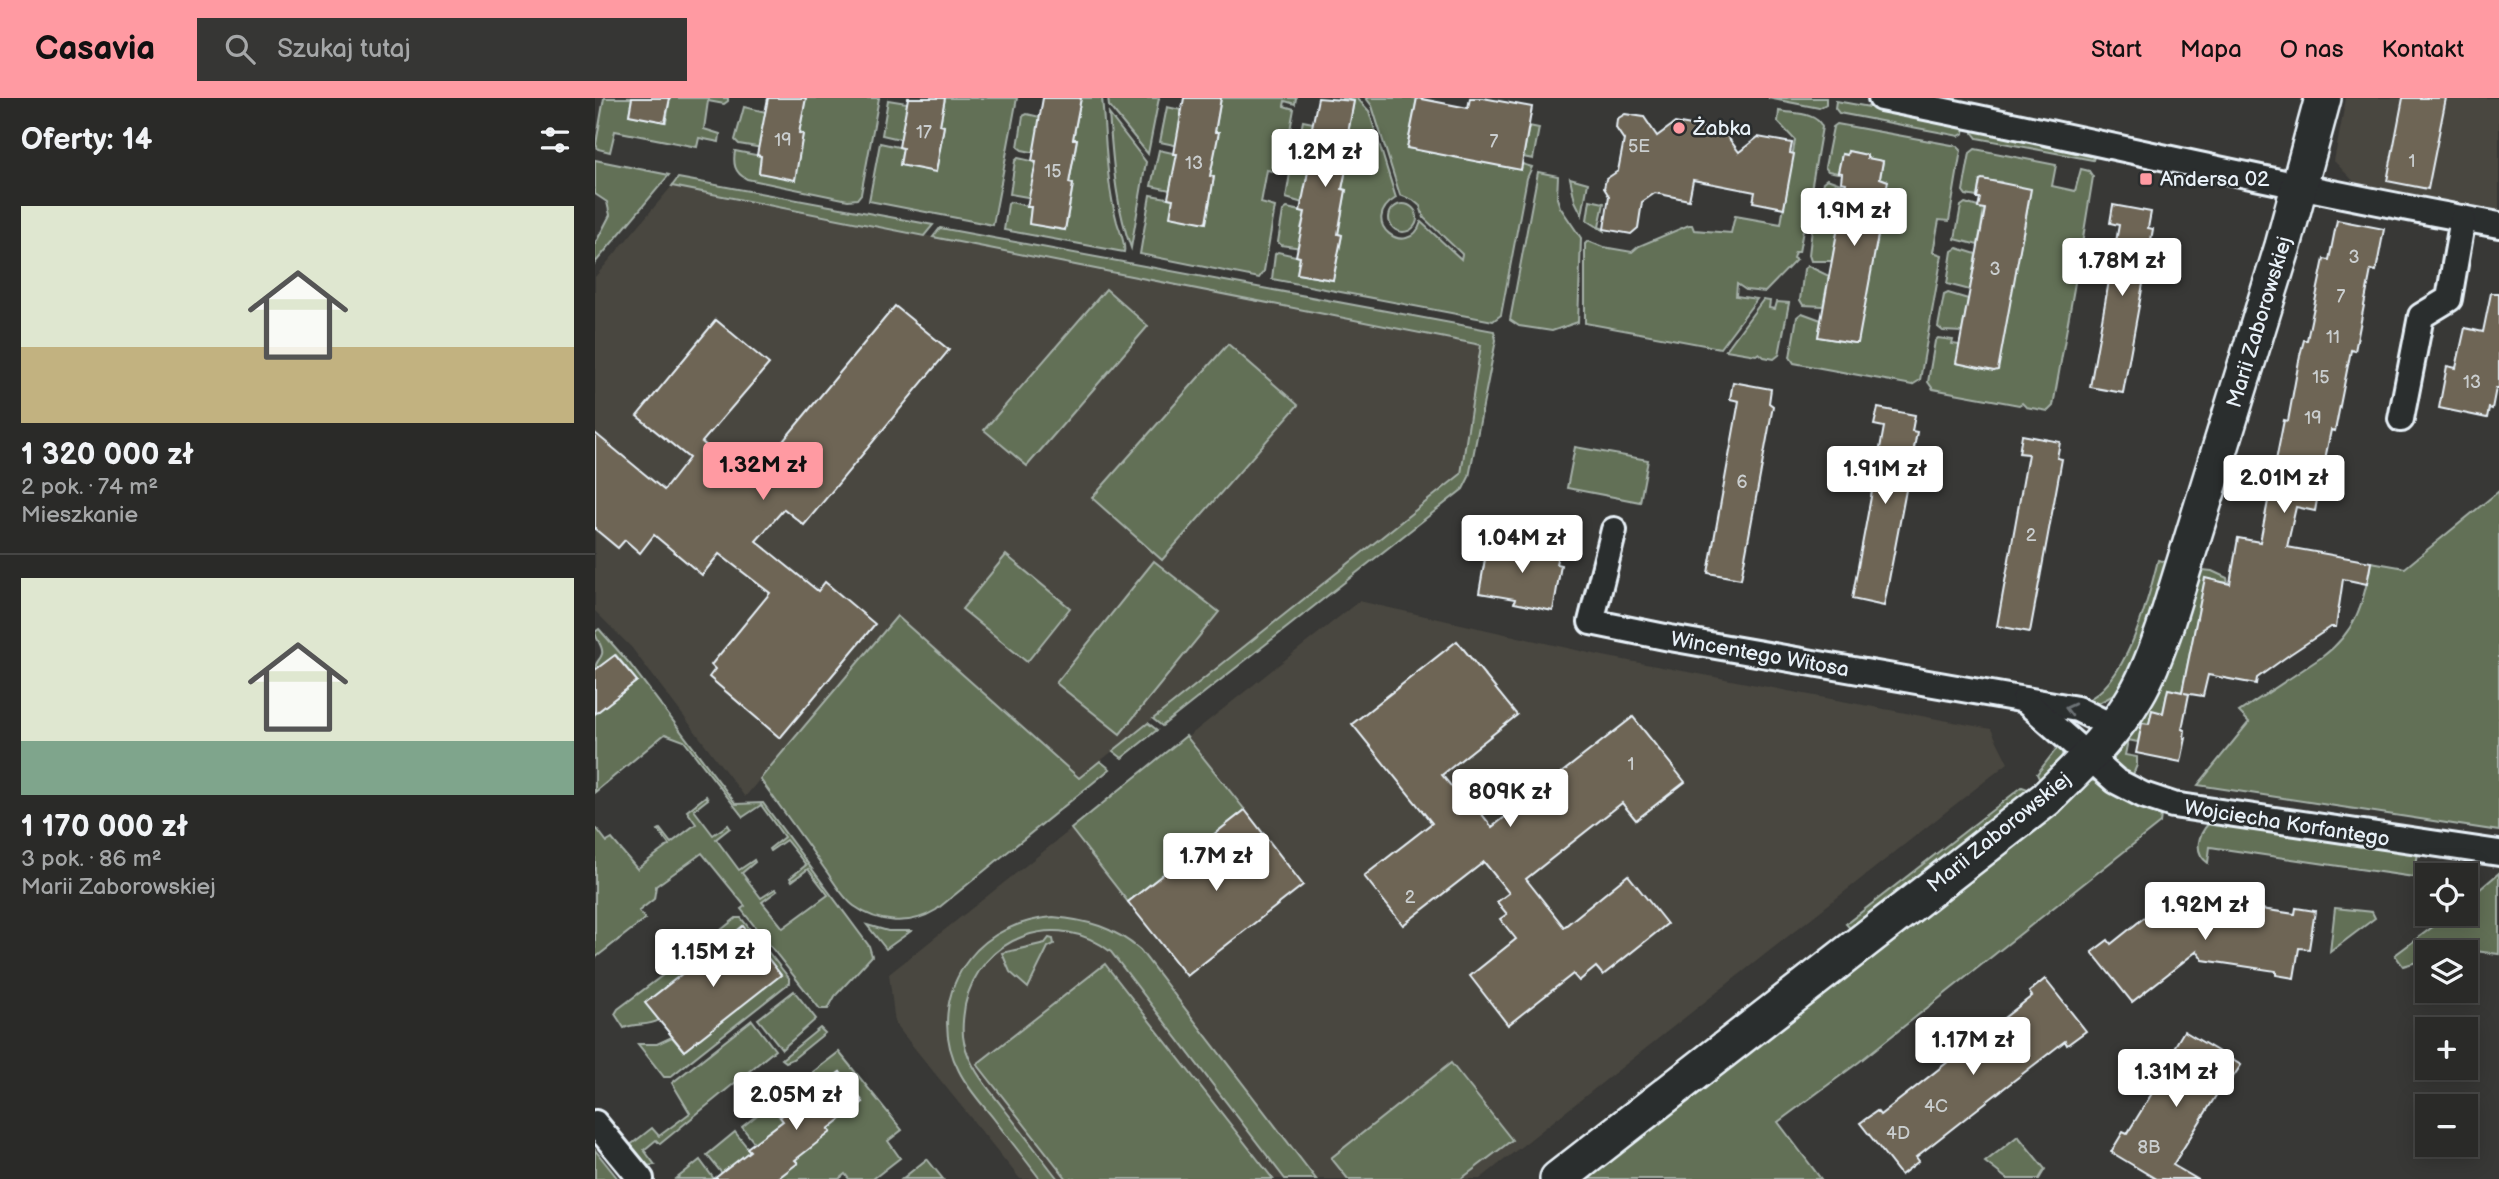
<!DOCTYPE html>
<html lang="pl">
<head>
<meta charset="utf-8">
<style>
  :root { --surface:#2a2a28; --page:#363634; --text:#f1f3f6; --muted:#a5a7a8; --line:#464645; --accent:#ff9aa2 }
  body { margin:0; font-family:"Balsamiq Sans",sans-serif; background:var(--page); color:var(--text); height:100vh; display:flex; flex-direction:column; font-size:26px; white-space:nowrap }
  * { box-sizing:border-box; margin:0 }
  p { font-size:23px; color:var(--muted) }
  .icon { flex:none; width:38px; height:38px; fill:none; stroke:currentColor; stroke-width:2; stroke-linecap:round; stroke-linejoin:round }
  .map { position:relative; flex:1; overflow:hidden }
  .drawer { display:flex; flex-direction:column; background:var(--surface); width:595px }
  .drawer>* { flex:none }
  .tools { position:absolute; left:1820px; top:765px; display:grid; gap:14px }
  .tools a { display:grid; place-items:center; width:63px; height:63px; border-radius:0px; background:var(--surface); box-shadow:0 4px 18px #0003,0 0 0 2px var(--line); font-size:35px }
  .price { position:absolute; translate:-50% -60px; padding:0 16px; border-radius:7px; background:#fff; color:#222; font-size:23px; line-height:46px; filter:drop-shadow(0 2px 4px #0008) }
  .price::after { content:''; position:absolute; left:50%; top:42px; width:21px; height:16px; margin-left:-10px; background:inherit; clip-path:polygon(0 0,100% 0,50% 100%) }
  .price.active { background:var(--accent); color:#111 }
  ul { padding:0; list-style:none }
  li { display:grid; align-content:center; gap:14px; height:371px; padding:0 21px }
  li+li { border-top:2px solid var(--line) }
  li span { display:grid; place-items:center; height:217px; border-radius:0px; color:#555 }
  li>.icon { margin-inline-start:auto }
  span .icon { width:126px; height:126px; fill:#fffc; stroke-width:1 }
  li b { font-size:30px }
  h2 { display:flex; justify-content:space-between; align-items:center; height:84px; padding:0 21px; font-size:30px }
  header { display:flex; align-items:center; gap:42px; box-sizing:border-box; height:98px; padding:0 35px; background:var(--accent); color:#111 }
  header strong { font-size:33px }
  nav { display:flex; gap:38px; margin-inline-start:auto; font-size:24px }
  .search { width:490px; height:63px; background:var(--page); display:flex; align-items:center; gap:18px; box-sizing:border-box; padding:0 24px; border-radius:0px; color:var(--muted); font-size:26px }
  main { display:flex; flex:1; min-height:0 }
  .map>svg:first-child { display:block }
</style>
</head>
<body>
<header>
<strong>Casavia</strong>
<div class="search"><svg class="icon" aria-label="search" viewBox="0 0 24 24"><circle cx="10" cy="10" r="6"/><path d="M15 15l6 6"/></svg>Szukaj tutaj</div>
<nav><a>Start</a><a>Mapa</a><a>O nas</a><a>Kontakt</a></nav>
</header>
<main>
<section class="drawer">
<h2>Oferty: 14<svg class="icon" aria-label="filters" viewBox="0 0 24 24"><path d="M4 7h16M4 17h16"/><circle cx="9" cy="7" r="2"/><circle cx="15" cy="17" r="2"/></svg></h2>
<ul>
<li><span style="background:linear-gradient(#dfe7d0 65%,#c2b280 0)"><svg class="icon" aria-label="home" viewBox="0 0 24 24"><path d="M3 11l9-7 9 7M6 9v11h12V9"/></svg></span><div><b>1 320 000 zł</b><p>2 pok. · 74 m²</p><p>Mieszkanie</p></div></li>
<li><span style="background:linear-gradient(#dfe7d0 75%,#7fa58c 0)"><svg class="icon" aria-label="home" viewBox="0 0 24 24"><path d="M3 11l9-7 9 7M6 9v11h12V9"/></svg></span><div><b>1 170 000 zł</b><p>3 pok. · 86 m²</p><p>Marii Zaborowskiej</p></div></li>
</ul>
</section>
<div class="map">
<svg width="1904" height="1081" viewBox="0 0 1904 1081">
  <rect width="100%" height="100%" fill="#383836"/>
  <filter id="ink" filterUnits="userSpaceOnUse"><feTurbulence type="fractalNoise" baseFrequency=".0143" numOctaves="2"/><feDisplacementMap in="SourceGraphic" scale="14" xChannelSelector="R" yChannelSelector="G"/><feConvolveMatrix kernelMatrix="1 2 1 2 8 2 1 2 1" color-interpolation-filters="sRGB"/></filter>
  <g filter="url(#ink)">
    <g fill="#48463f">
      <polygon points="1751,0 1904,0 1904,116 1765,90 1739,63"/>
      <polygon points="77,88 887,246 866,376 484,680 302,518 150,699 36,549 0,513 0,179"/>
      <polygon points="764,503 1008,558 1396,631 1413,665 885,1081 425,1081 300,926 294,876"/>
    </g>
    <g fill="#626f57" stroke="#a5b0a8" stroke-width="2">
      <polygon points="9,0 37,0 34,17 71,24 75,0 133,0 133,3 129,6 113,3 109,31 125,36 124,44 104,40 102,49 20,33 15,54 3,51 1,46"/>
      <path d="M211,0H284L266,96L262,101L253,102L152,81C139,75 138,65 140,53L166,58L164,75L199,81L208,36L204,35Z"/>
      <polygon points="350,0 422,0 398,127 274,103 285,45 308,50 305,67 341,73 349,28 345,27"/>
      <path d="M486,0H507C511,41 511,84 522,124C525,134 531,146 529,154L409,132L413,106L416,104L436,109L434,126L470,132L478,87L474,85L482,42L478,41Z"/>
      <polygon points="513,0 564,0 553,56 514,8"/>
      <polygon points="626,0 701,0 700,6 690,3 689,8 699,11 687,75 672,72 666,105 680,109 669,173 664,180 545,156 555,97 578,101 576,118 611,124 619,79 615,78 623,35 620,34"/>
      <path d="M747,0H762L774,13L801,100C761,124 814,163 826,124L866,161L867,156L829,120L825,108L818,102L805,97L777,8L771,0H822L812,50L926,71L927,66L937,69L932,80L906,217L898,223L677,181L680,156L683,154L705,159L702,176L738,182L747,137L743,136L751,92L747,91L756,47L751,46L759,3Z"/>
      <polygon points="1173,0 1231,0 1231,6 1224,10"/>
      <polygon points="293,2 312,5 309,42 287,37"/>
      <polygon points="1241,3 1370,26 1369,35 1364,38 1244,15 1240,10"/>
      <polygon points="149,9 171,14 168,50 144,46 140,42"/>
      <polygon points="572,9 586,12 584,48 565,44"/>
      <path d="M1184,13C1198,16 1222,14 1227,29L1216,92H1210L1209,98L1214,100L1204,154H1200L1198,160L1201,162L1170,194L1151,192L1142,186L1141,198L1162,201L1125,250L990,225V146L993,143L1008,149L1037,154L1044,148L1094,127H1097L1099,132L1136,135L1140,118L1186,126L1200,42L1183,24Z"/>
      <polygon points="432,16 445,19 442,55 427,52 423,49 428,18"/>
      <path d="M514,16L551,64L536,150C520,106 518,62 514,16Z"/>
      <polygon points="708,23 718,25 715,61 701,56"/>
      <polygon points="1242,26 1362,48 1366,52 1354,123 1344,122 1338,154 1347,157 1325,282 1317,287 1199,265 1195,259 1202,219 1207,215 1226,222 1223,239 1259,245 1277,154 1280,154 1287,119 1285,118 1289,83 1285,80 1288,64 1272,60 1272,57 1253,53 1252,57 1247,56 1243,75 1233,73 1230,69 1238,29"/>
      <polygon points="934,28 944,30 938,61 928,59"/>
      <polygon points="1378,28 1464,45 1499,59 1498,62 1382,40 1378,35"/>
      <polygon points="1380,51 1461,67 1457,88 1480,93 1486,71 1494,73 1498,79 1487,146 1475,144 1469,176 1481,179 1458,308 1453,313 1431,309 1427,305 1424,307 1338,291 1333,284 1340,243 1343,240 1358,242 1357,246 1365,247 1362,265 1399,273 1429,131 1432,113 1406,84 1385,82 1382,99 1371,97 1368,93 1375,55"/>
      <polygon points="564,52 582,56 580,93 556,88"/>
      <polygon points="423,60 441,64 438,81 438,100 415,96 420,63"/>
      <polygon points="0,62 74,77 0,165 0,146 15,117 12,104 0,96"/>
      <polygon points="699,66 714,69 711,85 711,106 691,100 696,69"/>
      <polygon points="943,74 963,78 962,100 965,109 986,140 983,224 957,233 924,228 915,222"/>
      <polygon points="83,80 338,127 329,138 77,88"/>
      <polygon points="975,80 993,85 987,117 980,103"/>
      <polygon points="1232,81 1251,88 1246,117 1236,115 1235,119 1225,117 1222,111 1228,84"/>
      <polygon points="995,102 1009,105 1004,129 1009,131 1009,133 992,122"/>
      <polygon points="1370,105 1389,111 1383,147 1360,141 1366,108"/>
      <circle cx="808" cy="120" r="14"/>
      <polygon points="692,110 710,114 706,130 707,150 686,147 683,144 688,113"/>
      <polygon points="1224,125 1243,131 1237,163 1216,163 1214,157 1217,131"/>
      <polygon points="345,130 899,233 901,242 874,379 868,391 567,628 558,621 866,376 886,247 338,139"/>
      <polygon points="1362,150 1381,156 1375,192 1352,186 1357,153"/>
      <polygon points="1213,168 1234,178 1228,208 1208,207 1205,202 1209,171"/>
      <polygon points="511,191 553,228 432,368 389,332"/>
      <polygon points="1353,195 1373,201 1367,234 1348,233 1343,229 1349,197"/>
      <polygon points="1168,202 1175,203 1174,210 1180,211 1182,204 1194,205 1184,257 1179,261 1169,259 1164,255 1161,257 1131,252"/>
      <polygon points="633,246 703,307 567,462 497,400"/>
      <polygon points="980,349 1053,362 1045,404 972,390"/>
      <path d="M1904,393V733L1603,687L1654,624L1644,614L1727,559C1761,534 1769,504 1776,464L1810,470Z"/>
      <polygon points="411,457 475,510 432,564 367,511"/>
      <path d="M1563,462L1572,464L1576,472L1526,593L1504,605L1488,604C1531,588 1553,503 1563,462Z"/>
      <polygon points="559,463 624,514 525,636 461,585"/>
      <polygon points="1608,472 1617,473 1632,480 1633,485 1610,481 1587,594 1573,591 1568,615 1557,613 1554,626 1547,625 1543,644 1533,642 1530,657 1542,659 1542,667 1537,679 1520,668 1518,655 1600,474"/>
      <path d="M302,518L484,680L505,663L515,671L341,812C315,828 284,826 259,808C247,799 238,782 229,770C208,740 187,711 165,681Z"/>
      <path d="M4,531L34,565L141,706L168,705L274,848L277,858L240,898L233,911H225L146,811L150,808L107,755L61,788L59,801L44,813L50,821L0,860V732L2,731L12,744L17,741L42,771L74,747L63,732L65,731L76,745L101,726L92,713L111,698L113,701L99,712L118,737L133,727L135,730L121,741L144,772L159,762L160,764L147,775L166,800L180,791L182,793L167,804L188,830L233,797L213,771L197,783L195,780L211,767L191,742L175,753L174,751L189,739L166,707L148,719L89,643L70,636L0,694V616L42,583L21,557L0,572C0,563 5,563 7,556C9,549 1,542 0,534Z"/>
      <polygon points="553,625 562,632 527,660 518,653"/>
      <polygon points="591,638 650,712 533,804 476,731"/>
      <path d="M1466,645C1471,665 1460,675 1448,689L1442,676Z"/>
      <polygon points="1492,682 1506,684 1515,693 1566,717 1565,725 1264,964 1183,1024 1226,1081 981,1081"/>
      <polygon points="1427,689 1433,691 1438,698 1260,836 1251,826"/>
      <path d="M1614,725L1823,755L1819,779L1615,749L1613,765C1598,754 1603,737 1614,725Z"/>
      <polygon points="1904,775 1904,856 1880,853 1832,854 1832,861 1808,868 1800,857 1855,816 1871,816 1871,803"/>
      <polygon points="1740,810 1777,814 1780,820 1735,854"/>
      <path d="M458,819C492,822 519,829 545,852L721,1081H690L516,854C462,810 384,839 370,907C368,919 366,932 369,944C375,971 394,991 410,1012C428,1035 445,1058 463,1081H445C430,1061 414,1041 399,1021C387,1006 373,991 364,973C345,937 349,893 374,861C394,835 425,822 458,819Z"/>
      <polygon points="141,820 146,820 194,880 194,885 75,979 69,979 43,946 62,946 77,939 89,953 180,870 148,829 101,865 97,855"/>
      <polygon points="272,827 293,833 316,833 291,851"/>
      <polygon points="454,840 458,841 459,846 453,849 433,890 415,874 407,855 450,845"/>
      <path d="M88,862L92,863L97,869L51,905L64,922C53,929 41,924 29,930L20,916L23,911Z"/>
      <polygon points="510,866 678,1081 472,1081 382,966"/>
      <polygon points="199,893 221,921 187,951 163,921"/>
      <polygon points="157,922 180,952 65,1046 61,1042 49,1052 60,1067 50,1068 29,1052 57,1030 64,1038 95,1015 77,985"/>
      <polygon points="225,930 230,935 198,961 191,964 187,961"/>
      <polygon points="244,954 307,1032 293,1043 305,1060 278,1081 254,1081 250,1076 244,1081 182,1081 202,1064 200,1062 233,1031 268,1004 245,974 227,987 218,974"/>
      <polygon points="856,965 917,1042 866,1081 753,1081 736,1060"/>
      <polygon points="212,979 221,992 194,1017 182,1002"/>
      <polygon points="175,1007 188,1023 175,1033 177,1037 162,1048 147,1029"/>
      <polygon points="140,1034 155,1053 129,1078 112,1057"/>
      <polygon points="1423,1038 1450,1071 1444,1081 1412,1081 1390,1064"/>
      <polygon points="0,1052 23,1081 0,1081"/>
      <polygon points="332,1061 348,1081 307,1081"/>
      <polygon points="105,1062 119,1081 81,1081"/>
    </g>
    <g fill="#6e6555" stroke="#e8f1f8" stroke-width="2">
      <polygon points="37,0 75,0 70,24 34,17"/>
      <polygon points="173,0 211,0 204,35 208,36 200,82 164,75 166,58 162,57"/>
      <polygon points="313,0 350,0 345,27 349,28 341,74 305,67 308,50 304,49"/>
      <polygon points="448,0 486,0 478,41 482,41 474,85 478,86 470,132 434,126 436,109 432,109 441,64 437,63"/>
      <polygon points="589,0 626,0 620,34 624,34 615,78 619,79 611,125 575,118 578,101 573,100 582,56 579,56"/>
      <polygon points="723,0 759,3 751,46 756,47 747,91 751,92 743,136 747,137 738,182 702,176 705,159 701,158 710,114 705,113 714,69 709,68"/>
      <polygon points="822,0 873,10 875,0 888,0 937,9 926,72 812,50"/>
      <polygon points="1808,0 1851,0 1833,91 1792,83"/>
      <polygon points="1030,16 1049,19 1062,38 1080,25 1129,34 1144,54 1163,39 1197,45 1195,55 1199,56 1189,110 1158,104 1160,94 1098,82 1094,102 1060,95 1047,104 1043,130 1036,136 1009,131 1014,98 1009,90 1011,81 1023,73 1029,42 1021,30 1022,21"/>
      <polygon points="1253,53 1272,57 1272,60 1288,63 1285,80 1293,83 1263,245 1259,245 1223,239 1251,85 1246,84 1247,75 1243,74 1247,56 1252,57"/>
      <polygon points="1387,81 1436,91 1403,272 1399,273 1361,265 1390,111 1383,110 1385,100 1382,100 1385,82"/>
      <polygon points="1518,107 1556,114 1553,130 1558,131 1528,295 1495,289 1524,127 1515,125"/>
      <polygon points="1742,122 1789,131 1781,173 1776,172 1760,253 1756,252 1740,333 1736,332 1728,371 1732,372 1729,392 1724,391 1720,413 1701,409 1692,449 1776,464 1772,486 1748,481 1741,529 1736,529 1694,557 1662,580 1661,586 1613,577 1608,598 1589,595 1594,596 1587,631 1590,632 1589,640 1591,640 1586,664 1541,655 1547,625 1554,626 1557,612 1568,615 1573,591 1587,594 1610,480 1635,486 1643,440 1665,444 1689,322 1693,323 1705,257 1709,242 1712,242 1729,161 1734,162"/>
      <polygon points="1896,195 1904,195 1904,290 1901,290 1897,311 1894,310 1892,320 1844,310 1852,268 1861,270 1870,230 1888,234"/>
      <polygon points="300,208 354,252 209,427 189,411 161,443 223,493 230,484 280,526 185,640 114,579 120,571 116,567 175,495 124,456 107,477 59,437 45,455 30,442 23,450 0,431 0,335 69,392 94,360 42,318 121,222 174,266 107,344 155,383"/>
      <polygon points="1138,284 1176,291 1174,305 1178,308 1146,481 1113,475 1144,303 1135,301"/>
      <polygon points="1283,310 1320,317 1317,333 1322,334 1289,508 1257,501 1289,329 1279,327"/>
      <polygon points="1427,337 1465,344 1462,360 1467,361 1435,534 1402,528 1433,356 1424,355"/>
      <polygon points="893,444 929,451 929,447 964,453 961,466 966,467 958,513 919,505 920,501 884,495"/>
      <polygon points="862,543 922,617 847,677 873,709 878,705 897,729 1038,619 1090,684 1041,722 1027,705 931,781 969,829 1033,777 1072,826 1008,877 1001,869 984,883 978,876 913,927 875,878 921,841 905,821 912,816 902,804 914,795 889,764 808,827 769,778 837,725 757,626"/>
      <polygon points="20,557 42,583 0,616 0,572"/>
      <polygon points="650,712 708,787 592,878 533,804"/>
      <polygon points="1600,801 1700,816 1701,810 1720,813 1714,851 1704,850 1699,880 1681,877 1681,873 1608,862 1602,853 1537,904 1497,854 1513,842 1516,846 1571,802 1599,806"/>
      <polygon points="148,828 186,877 89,953 50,905"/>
      <polygon points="1450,881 1491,933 1472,947 1470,943 1377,1015 1321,1059 1324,1063 1306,1077 1265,1025 1282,1013 1285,1017 1437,898 1434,894"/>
      <polygon points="1589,933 1646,967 1634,985 1630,983 1578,1067 1602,1081 1561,1081 1516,1054 1528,1034 1532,1036 1559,992 1582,955 1577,953"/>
      <polygon points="245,974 268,1004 233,1031 236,1034 200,1062 203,1065 182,1081 119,1081 155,1053 152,1050 188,1023 185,1019"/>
    </g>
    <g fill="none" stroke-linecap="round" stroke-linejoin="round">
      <defs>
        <g id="street">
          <path d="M1286,0C1492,41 1697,90 1904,127"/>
          <polyline points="1806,321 1826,218 1854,201 1868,120"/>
          <polyline points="1019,432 996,524 1075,540 1482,611 1519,629"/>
          <polyline points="1429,602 1521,683 1548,697 1578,707 1904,755"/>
          <polyline points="0,1025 46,1081"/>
        </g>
        <path id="secondary" d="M963,1081L1451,701C1483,669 1518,637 1541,597C1553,577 1561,554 1569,532L1688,148L1728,0"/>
      </defs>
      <use href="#street" stroke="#e8f1f8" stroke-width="30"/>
      <use href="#secondary" stroke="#e8f1f8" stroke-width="40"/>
      <use href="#street" stroke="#2a2d2e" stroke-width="24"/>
      <use href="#secondary" stroke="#2a2d2e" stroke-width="35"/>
    </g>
    <defs><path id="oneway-chevron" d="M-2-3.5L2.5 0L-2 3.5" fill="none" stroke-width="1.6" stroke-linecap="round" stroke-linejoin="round" transform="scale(1.75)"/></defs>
    <use stroke="#6c7275" href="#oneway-chevron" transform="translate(1475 611) rotate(-166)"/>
  </g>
  <g fill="#ff9aa2" stroke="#2a2d2e" stroke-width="2.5">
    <circle cx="1084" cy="30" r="7"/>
    <rect x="1544" y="74" width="14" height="14" rx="3.5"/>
  </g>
  <g text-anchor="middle" stroke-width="5" stroke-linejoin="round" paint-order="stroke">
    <g font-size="18" fill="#cacecf">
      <text x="329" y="40">17</text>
      <text x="188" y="48">19</text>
      <text x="899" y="49">7</text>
      <text x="1044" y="54">5E</text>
      <text x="1817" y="69">1</text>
      <text x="599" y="71">13</text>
      <text x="458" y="79">15</text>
      <text x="1759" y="165">3</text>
      <text x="1400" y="177">3</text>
      <text x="1746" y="204">7</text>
      <text x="1738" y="245">11</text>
      <text x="1726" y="285">15</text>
      <text x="1877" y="290">13</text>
      <text x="1718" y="326">19</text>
      <text x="1147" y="390">6</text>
      <text x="1436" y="443">2</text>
      <text x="1036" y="672">1</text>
      <text x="815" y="805">2</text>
      <text x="1341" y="1014">4C</text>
      <text x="1303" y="1041">4D</text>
      <text x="1554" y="1055">8B</text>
    </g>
    <g font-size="21" fill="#e8f1f8" stroke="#2a2d2e" text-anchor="start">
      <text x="1098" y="37">Żabka</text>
      <text x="1565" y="88">Andersa 02</text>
    </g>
    <g font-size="21" fill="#e8f1f8" stroke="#2a2d2e">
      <text transform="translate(1664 224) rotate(-73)" y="7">Marii Zaborowskiej</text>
      <text transform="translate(1165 556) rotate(10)" y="7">Wincentego Witosa</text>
      <text transform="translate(1692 725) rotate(9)" y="7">Wojciecha Korfantego</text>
      <text transform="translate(1404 734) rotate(-39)" y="7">Marii Zaborowskiej</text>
    </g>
  </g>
</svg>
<div class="tools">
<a><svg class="icon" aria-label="locate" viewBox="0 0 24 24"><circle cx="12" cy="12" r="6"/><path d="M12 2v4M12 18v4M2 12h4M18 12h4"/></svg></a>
<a><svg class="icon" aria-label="layers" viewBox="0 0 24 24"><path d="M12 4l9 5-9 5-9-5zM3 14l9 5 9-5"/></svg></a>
<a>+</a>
<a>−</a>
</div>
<b class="price" style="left:730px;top:91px">1.2M zł</b>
<b class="price" style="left:1259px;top:150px">1.9M zł</b>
<b class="price" style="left:1527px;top:200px">1.78M zł</b>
<b class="price active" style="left:168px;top:404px">1.32M zł</b>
<b class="price" style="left:1290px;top:408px">1.91M zł</b>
<b class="price" style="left:1689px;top:417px">2.01M zł</b>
<b class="price" style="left:927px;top:477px">1.04M zł</b>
<b class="price" style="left:915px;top:731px">809K zł</b>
<b class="price" style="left:621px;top:795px">1.7M zł</b>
<b class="price" style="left:1610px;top:844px">1.92M zł</b>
<b class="price" style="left:118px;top:891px">1.15M zł</b>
<b class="price" style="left:1378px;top:979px">1.17M zł</b>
<b class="price" style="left:1581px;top:1011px">1.31M zł</b>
<b class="price" style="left:201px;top:1034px">2.05M zł</b>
</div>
</main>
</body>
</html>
